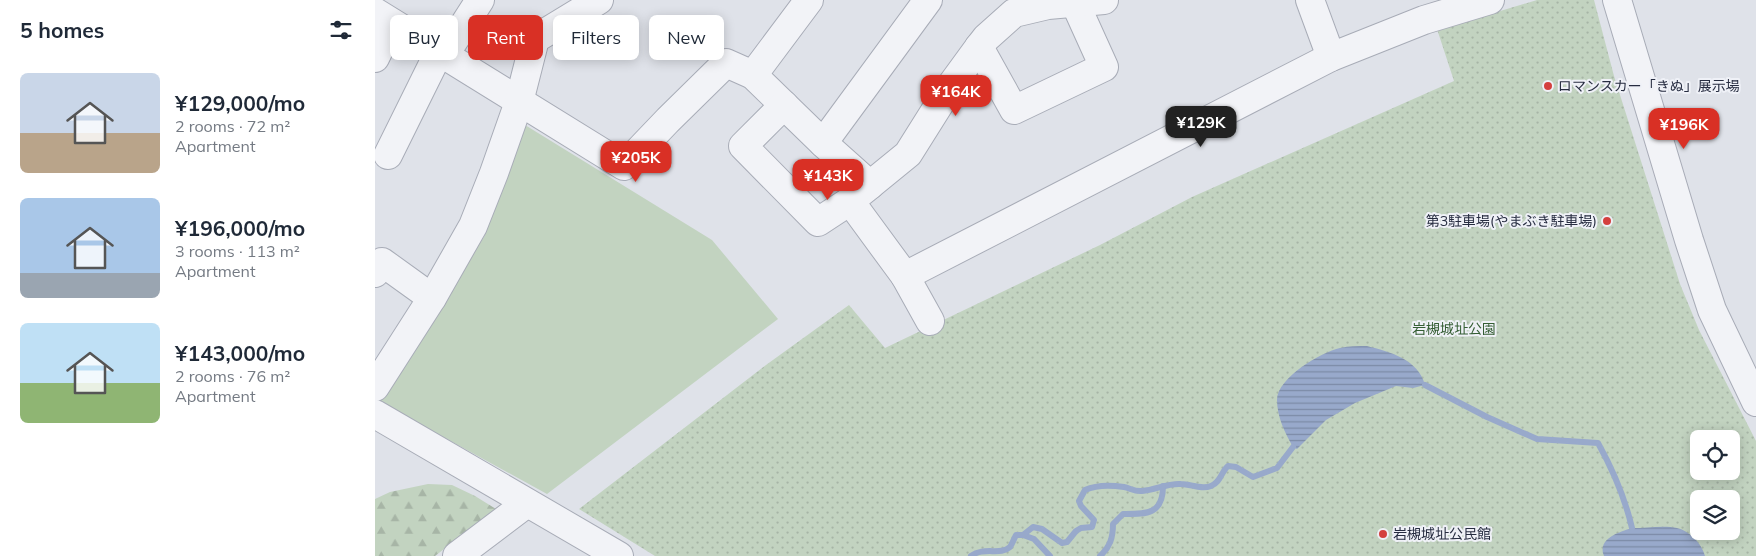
<!DOCTYPE html>
<html lang="en">
<head>
<meta charset="utf-8">
<style>
  :root { --surface:#fff; --page:#f6f6f7; --text:#1f2937; --muted:#747a83; --accent:#d93025 }
  body { margin:0; font-family:Mulish,"Noto Sans JP",sans-serif; background:var(--page); color:var(--text); height:100vh; display:flex; flex-direction:column; font-size:19px; white-space:nowrap }
  * { box-sizing:border-box; margin:0 }
  p { font-size:16px; color:var(--muted) }
  .icon { flex:none; width:28px; height:28px; fill:none; stroke:currentColor; stroke-width:2; stroke-linecap:round; stroke-linejoin:round }
  .map { position:relative; flex:1; overflow:hidden }
  .side { display:flex; flex-direction:column; background:var(--surface); width:375px }
  .side>* { flex:none }
  .guide { position:absolute; left:15px; top:15px; width:475px; height:45px; display:flex; gap:10px }
  .controls { position:absolute; left:1315px; top:430px; display:grid; gap:10px }
  .controls a { display:grid; place-items:center; width:50px; height:50px; border-radius:8px; background:var(--surface); box-shadow:0 2px 12px #0003; font-size:25px }
  .price { position:absolute; translate:-50% -42px; padding:0 11px; border-radius:10px; background:var(--accent); color:#fff; font-size:16px; line-height:32px; filter:drop-shadow(0 1px 2px #0008) }
  .price::after { content:''; position:absolute; left:50%; top:30px; width:15px; height:11px; margin-left:-8px; background:inherit; clip-path:polygon(0 0,100% 0,50% 100%) }
  .price.on { background:#222; color:#fff }
  ul { padding:0; list-style:none }
  li { display:flex; align-items:center; gap:15px; height:125px; padding:0 20px }
  li span { display:grid; place-items:center; flex:none; width:140px; height:100px; border-radius:8px; color:#555 }
  li>.icon { margin-inline-start:auto }
  span .icon { width:60px; height:60px; fill:#fffc; stroke-width:1 }
  li b { font-size:21px }
  h2 { display:flex; justify-content:space-between; align-items:center; height:60px; padding:0 20px; font-size:21px }
  .chip { padding:0 18px; border-radius:8px; background:var(--surface); box-shadow:0 2px 12px #0003; font-size:18px; line-height:45px }
  .chip.on { background:var(--accent); color:#fff }
  main { display:flex; flex:1; min-height:0 }
  .map>svg:first-child { display:block }
</style>
</head>
<body>
<main>
<section class="side">
<h2>5 homes<svg class="icon" aria-label="filters" viewBox="0 0 24 24"><path d="M4 7h16M4 17h16"/><circle cx="9" cy="7" r="2"/><circle cx="15" cy="17" r="2"/></svg></h2>
<ul>
<li><span style="background:linear-gradient(#c9d6e8 60%,#b9a48a 0)"><svg class="icon" aria-label="home" viewBox="0 0 24 24"><path d="M3 11l9-7 9 7M6 9v11h12V9"/></svg></span><div><b>¥129,000/mo</b><p>2 rooms · 72 m²</p><p>Apartment</p></div></li>
<li><span style="background:linear-gradient(#a9c7e8 75%,#9aa5b1 0)"><svg class="icon" aria-label="home" viewBox="0 0 24 24"><path d="M3 11l9-7 9 7M6 9v11h12V9"/></svg></span><div><b>¥196,000/mo</b><p>3 rooms · 113 m²</p><p>Apartment</p></div></li>
<li><span style="background:linear-gradient(#bfe0f5 60%,#8fb573 0)"><svg class="icon" aria-label="home" viewBox="0 0 24 24"><path d="M3 11l9-7 9 7M6 9v11h12V9"/></svg></span><div><b>¥143,000/mo</b><p>2 rooms · 76 m²</p><p>Apartment</p></div></li>
</ul>
</section>
<div class="map">
<svg width="1381" height="556" viewBox="0 0 1381 556">
  <defs>
    <pattern id="forest-firs" width="22" height="20" patternUnits="userSpaceOnUse" patternTransform="scale(1.25)"><rect width="22" height="20" fill="#c2d3c0"/><path d="M5 1l3.5 6h-7zM16 11l3.5 6h-7z" fill="#a7b5a6"/></pattern>
    <pattern id="park-dots" width="8" height="8" patternUnits="userSpaceOnUse" patternTransform="scale(1.25)"><rect width="8" height="8" fill="#c2d3c0"/><path d="M2 2h.1M6 6h.1" fill="none" stroke="#a7b5a6" stroke-width="1.8" stroke-linecap="round"/></pattern>
    <pattern id="water-rules" width="6" height="5" patternUnits="userSpaceOnUse" patternTransform="scale(1.25)"><rect width="6" height="5" fill="#98a9cb"/><path d="M0 2.5h6" fill="none" stroke="#7c8aa6"/></pattern>
  </defs>
  <rect width="100%" height="100%" fill="#dfe2e9"/>
  <polygon fill="#c2d3c0" points="150,125 337,240 403,319 172,494 3,401 109,237"/>
  <polygon fill="url(#forest-firs)" points="53,484 77,485 100,496 121,509 60,556 0,556 0,499 15,492"/>
  <path fill="url(#park-dots)" fill-rule="evenodd" d="M1162,0H1219L1239,76L1305,284L1324,330L1381,441V556H280L204,509L391,365L474,305L510,348L725,245L817,197L1079,81L1061,26L1112,15ZM1324,439H1356V471H1324ZM1324,499H1356V531H1324Z"/>
  <g fill="url(#water-rules)">
    <path d="M992,346C1015,352 1043,359 1050,385L1038,388L1021,386L980,403L951,420L922,449L918,447C910,433 902,417 902,400C902,378 946,352 965,348C974,346 984,346 992,346Z"/>
    <path d="M1257,528C1271,528 1290,525 1302,528C1315,531 1327,544 1330,556H1229C1222,538 1245,532 1257,528Z"/>
  </g>
  <g fill="none" stroke-linecap="round" stroke-linejoin="round">
    <g stroke="#98a9cb" stroke-width="6">
      <path d="M1050,385L1112,417L1162,439L1223,443C1238,470 1250,498 1257,528"/>
      <polyline points="648,535 659,539 675,556"/>
      <path d="M596,556C609,546 625,556 635,547C637,544 639,539 641,535H648L658,527L667,529L687,543L692,542L701,531L706,528L717,527L719,520L706,506L704,501L710,490C721,485 736,485 749,487C755,488 760,492 767,491C781,490 792,483 806,484C816,484 826,490 836,486C846,482 846,472 853,466L861,467L878,477L902,468L918,447"/>
      <path d="M725,556C735,547 738,538 738,524L748,514C771,514 788,515 788,486"/>
    </g>
    <defs>
      <g id="minor">
        <polyline points="935,0 956,57"/>
        <polyline points="1242,0 1314,240 1337,310 1381,402"/>
        <polyline points="0,12 249,166 293,120 351,63 378,75 448,143 495,185 475,201 530,276 555,321"/>
        <polyline points="604,47 639,110 729,67 700,3"/>
        <polyline points="69,56 105,0"/>
        <polyline points="0,58 17,23"/>
        <polyline points="378,75 434,0"/>
        <polyline points="409,105 368,146 443,222 475,201"/>
        <polyline points="448,143 553,0"/>
        <polyline points="13,155 64,52"/>
        <polyline points="495,185 533,154 577,84 604,47 611,38 639,13 673,5 729,0"/>
        <polyline points="0,273 7,262 57,298"/>
        <polyline points="530,276 956,57 1049,20 1115,0"/>
        <polyline points="0,387 57,298 98,226 119,173 144,102 160,39 224,0"/>
        <polyline points="0,414 244,556"/>
        <polyline points="82,556 152,503"/>
      </g>
    </defs>
    <use href="#minor" stroke="#a8acb7" stroke-width="30"/>
    <use href="#minor" stroke="#f2f3f7" stroke-width="28"/>
  </g>
  <g fill="#d4403e" stroke="#eff1f7" stroke-width="2">
    <circle cx="1173" cy="86" r="5"/>
    <circle cx="1232" cy="221" r="5"/>
    <circle cx="1008" cy="534" r="5"/>
  </g>
  <g text-anchor="middle" stroke-width="4" stroke-linejoin="round" paint-order="stroke">
    <g font-size="14" fill="#272d41" stroke="#eff1f7" text-anchor="start">
      <text x="1183" y="91">ロマンスカー「きぬ」展示場</text>
      <text x="1222" y="226" text-anchor="end">第3駐車場(やまぶき駐車場)</text>
      <text x="1018" y="539">岩槻城址公民館</text>
    </g>
    <g font-size="14" fill="#355e34" stroke="#eff1f7">
      <text x="1079" y="334">岩槻城址公園</text>
    </g>
  </g>
</svg>
<div class="controls">
<a><svg class="icon" aria-label="locate" viewBox="0 0 24 24"><circle cx="12" cy="12" r="6"/><path d="M12 2v4M12 18v4M2 12h4M18 12h4"/></svg></a>
<a><svg class="icon" aria-label="layers" viewBox="0 0 24 24"><path d="M12 4l9 5-9 5-9-5zM3 14l9 5 9-5"/></svg></a>
</div>
<b class="price" style="left:581px;top:117px">¥164K</b>
<b class="price on" style="left:826px;top:148px">¥129K</b>
<b class="price" style="left:1309px;top:150px">¥196K</b>
<b class="price" style="left:261px;top:183px">¥205K</b>
<b class="price" style="left:453px;top:201px">¥143K</b>
<div class="guide">
<a class="chip">Buy</a>
<a class="chip on">Rent</a>
<a class="chip">Filters</a>
<a class="chip">New</a>
</div>
</div>
</main>
</body>
</html>
